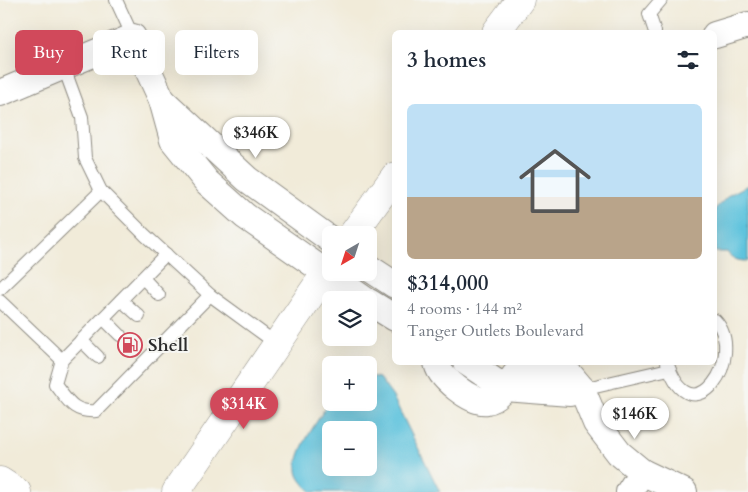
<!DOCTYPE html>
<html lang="en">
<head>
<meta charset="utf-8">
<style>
  :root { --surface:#fff; --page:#f2f2f3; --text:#1f2937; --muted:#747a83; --accent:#d1495b }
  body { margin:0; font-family:Cardo,serif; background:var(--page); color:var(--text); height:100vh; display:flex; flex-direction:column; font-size:19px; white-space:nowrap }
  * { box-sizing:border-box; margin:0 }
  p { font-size:16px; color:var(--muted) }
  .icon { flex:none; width:28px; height:28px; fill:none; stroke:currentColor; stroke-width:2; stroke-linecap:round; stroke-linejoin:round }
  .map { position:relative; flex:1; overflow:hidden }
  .details { position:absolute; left:392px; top:30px; width:325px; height:335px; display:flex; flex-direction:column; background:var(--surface); border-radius:8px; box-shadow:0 5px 20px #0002 }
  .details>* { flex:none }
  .banner { position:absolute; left:15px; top:30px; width:302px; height:45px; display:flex; gap:10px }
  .needle { width:32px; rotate:219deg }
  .fabs { position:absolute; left:322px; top:226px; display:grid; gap:10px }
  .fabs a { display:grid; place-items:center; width:55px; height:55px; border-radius:8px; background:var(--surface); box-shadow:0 5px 20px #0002; font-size:25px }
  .price { position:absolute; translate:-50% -42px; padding:0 11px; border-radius:18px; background:#fff; color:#222; font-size:16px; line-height:32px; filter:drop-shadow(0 1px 2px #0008) }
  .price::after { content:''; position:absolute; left:50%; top:30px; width:15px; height:11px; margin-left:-8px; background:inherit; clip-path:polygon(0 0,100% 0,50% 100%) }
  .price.current { background:var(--accent); color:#fff }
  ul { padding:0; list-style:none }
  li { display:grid; align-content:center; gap:10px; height:265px; padding:0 15px }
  li span { display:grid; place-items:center; height:155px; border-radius:8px; color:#555 }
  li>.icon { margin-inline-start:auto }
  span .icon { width:90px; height:90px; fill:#fffc; stroke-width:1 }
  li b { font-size:21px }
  h2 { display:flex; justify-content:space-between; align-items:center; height:60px; padding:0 15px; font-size:21px }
  .chip { padding:0 18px; border-radius:8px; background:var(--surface); box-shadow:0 5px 20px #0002; font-size:18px; line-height:45px }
  .chip.current { background:var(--accent); color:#fff }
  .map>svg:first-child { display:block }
</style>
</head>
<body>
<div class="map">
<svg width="748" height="492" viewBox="0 0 748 492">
  <rect width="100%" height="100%" fill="#f6f6f2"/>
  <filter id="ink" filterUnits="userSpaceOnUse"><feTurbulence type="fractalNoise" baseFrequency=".02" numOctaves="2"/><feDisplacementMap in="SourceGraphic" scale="10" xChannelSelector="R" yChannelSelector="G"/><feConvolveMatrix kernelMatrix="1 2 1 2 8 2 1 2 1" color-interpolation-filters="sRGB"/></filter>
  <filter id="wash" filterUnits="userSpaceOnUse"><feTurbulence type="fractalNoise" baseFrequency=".0096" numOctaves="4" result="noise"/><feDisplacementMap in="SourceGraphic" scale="20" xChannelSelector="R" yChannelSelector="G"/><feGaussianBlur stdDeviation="1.12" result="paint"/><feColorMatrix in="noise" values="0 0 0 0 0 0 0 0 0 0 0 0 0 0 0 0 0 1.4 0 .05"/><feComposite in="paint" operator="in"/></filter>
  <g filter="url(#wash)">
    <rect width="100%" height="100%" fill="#f1ebd9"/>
    <g fill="#5fc3dd" stroke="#457784" fill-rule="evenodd">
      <path d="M748,185V261C739,261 733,260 727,252H715V209L729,195Z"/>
      <path d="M369,376L379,378L393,397L440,492H312C306,487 297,478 297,470C295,449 321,417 331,399V402H369ZM331,430H369V468H331Z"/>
    </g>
  </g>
  <g filter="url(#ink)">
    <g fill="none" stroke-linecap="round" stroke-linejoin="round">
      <defs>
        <g id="service">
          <polyline points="116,0 133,37"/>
          <polyline points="655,32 649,14 661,0"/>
          <polyline points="63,65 82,117 85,158 101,191 145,235 210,295 277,344"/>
          <path d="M166,254L62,360L55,384C68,400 73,413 96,411L210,295"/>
          <polyline points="143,278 159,295"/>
          <polyline points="0,289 101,191"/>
          <polyline points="121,300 139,316"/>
          <polyline points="0,301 62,360"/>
          <polyline points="103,318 120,335"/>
          <polyline points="81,340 98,357"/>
          <path d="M667,362C693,441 748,355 715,320"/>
          <polyline points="582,389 669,369"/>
        </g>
        <g id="minor">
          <polyline points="715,35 748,25"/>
          <polyline points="0,93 133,37 162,100 173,140 207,182 245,216 365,300"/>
          <polyline points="162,100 247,179 331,240"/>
          <polyline points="369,268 395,285"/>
          <polyline points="369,302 395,318"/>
          <path d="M437,362C438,377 472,404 487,401C500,399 508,384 515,375"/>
          <polyline points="466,362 505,388 570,393 582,389"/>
          <polyline points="520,362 571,376 582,389 596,423 619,453 642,472 684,492"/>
          <polyline points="629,492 642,472"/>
        </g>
        <g id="tertiary">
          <polyline points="496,32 520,0"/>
          <polyline points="352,235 395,176"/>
          <polyline points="176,492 331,265"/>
        </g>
        <polyline id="primary" points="0,481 17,492"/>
      </defs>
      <use href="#service" stroke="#8e8b82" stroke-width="14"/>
      <use href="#minor" stroke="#8e8b82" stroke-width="28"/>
      <use href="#tertiary" stroke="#8e8b82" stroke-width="29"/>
      <use href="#primary" stroke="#8e8b82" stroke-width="29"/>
      <use href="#service" stroke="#fff" stroke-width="12"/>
      <use href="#minor" stroke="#fff" stroke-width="26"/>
      <use href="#tertiary" stroke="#fff" stroke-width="28"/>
      <use href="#primary" stroke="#fff" stroke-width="28"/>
    </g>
  </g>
  <defs>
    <symbol id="fuel-ring" viewBox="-11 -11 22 22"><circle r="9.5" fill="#f6f6f2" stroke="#d1495b" stroke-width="1.5"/><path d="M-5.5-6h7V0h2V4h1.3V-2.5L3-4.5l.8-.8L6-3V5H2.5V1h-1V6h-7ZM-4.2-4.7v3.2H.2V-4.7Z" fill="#d1495b"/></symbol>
  </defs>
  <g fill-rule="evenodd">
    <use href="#fuel-ring" x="116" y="331" width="28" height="28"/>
  </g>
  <g text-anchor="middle" stroke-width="4" stroke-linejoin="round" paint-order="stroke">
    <g font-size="18" font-weight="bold" fill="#2b2b2b" stroke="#f6f6f2" text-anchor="start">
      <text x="148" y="351">Shell</text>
    </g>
  </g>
</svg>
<div class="fabs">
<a><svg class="needle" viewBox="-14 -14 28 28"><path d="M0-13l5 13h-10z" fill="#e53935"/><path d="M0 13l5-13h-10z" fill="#747a83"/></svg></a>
<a><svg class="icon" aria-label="layers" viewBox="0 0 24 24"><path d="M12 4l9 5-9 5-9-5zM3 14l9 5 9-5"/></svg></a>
<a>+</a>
<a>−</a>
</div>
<b class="price" style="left:256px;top:159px">$346K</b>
<b class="price current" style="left:244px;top:430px">$314K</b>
<b class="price" style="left:635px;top:440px">$146K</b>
<div class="banner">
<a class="chip current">Buy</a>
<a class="chip">Rent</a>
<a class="chip">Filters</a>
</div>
<section class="details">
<h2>3 homes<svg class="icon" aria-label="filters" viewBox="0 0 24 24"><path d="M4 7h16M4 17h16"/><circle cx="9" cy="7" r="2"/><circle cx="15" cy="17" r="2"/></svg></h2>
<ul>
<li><span style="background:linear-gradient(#bfe0f5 60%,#b9a48a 0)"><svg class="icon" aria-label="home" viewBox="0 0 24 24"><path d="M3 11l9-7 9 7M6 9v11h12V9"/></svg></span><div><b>$314,000</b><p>4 rooms · 144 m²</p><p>Tanger Outlets Boulevard</p></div></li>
</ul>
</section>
</div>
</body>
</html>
